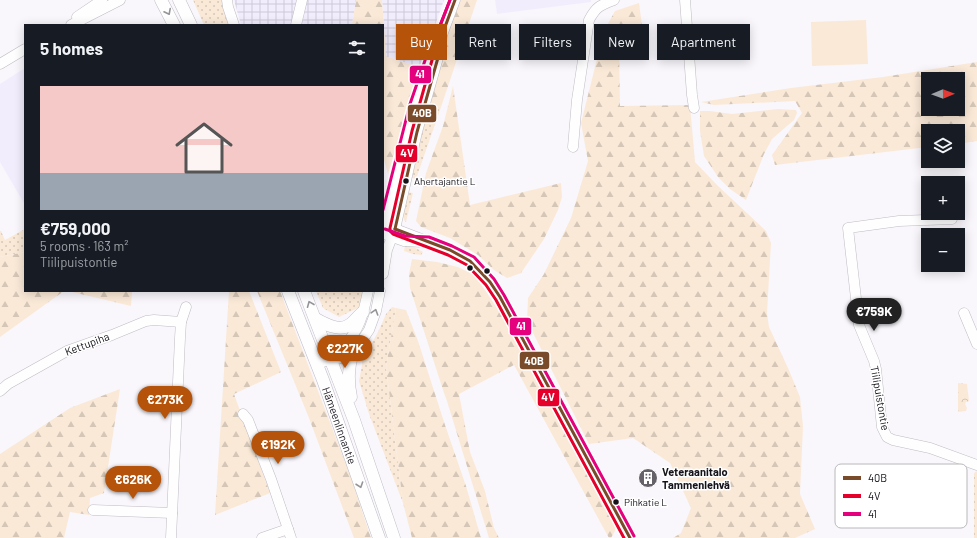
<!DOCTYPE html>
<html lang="en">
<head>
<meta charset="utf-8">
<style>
  :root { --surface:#171b24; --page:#20242c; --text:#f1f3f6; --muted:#9ea1a6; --accent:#b45309 }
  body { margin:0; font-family:Barlow,sans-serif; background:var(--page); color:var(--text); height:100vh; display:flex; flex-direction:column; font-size:15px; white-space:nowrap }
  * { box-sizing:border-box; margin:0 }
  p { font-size:13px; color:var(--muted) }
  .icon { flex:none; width:22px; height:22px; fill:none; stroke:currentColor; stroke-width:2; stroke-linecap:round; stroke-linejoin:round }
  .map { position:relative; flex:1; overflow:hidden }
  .drawer { position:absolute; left:24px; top:24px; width:360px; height:268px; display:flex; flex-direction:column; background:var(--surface); border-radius:0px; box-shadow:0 2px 10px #0003 }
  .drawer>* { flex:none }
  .top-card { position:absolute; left:396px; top:24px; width:380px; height:36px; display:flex; gap:8px }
  .needle { width:26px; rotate:89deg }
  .buttons { position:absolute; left:921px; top:72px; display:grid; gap:8px }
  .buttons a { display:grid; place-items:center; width:44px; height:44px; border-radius:0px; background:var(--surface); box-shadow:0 2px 10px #0003; font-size:20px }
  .price { position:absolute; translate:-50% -34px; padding:0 9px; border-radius:14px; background:var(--accent); color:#fff; font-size:13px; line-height:26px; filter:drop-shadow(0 1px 2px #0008) }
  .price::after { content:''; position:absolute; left:50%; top:24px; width:12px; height:9px; margin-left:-6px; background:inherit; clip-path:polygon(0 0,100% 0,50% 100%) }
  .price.current { background:#222; color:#fff }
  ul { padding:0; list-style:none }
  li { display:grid; align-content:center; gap:8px; height:212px; padding:0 16px }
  li span { display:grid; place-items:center; height:124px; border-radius:0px; color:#555 }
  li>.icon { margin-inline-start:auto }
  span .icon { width:72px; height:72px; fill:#fffc; stroke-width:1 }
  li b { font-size:17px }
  h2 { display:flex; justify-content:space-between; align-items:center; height:48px; padding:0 16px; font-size:17px }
  .pill { padding:0 14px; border-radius:0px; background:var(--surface); box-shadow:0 2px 10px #0003; font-size:14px; line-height:36px }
  .pill.current { background:var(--accent); color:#fff }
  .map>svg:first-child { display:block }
</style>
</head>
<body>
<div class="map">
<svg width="977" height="538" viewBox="0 0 977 538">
  <defs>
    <pattern id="industrial-grid" width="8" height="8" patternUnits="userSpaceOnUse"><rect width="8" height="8" fill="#f2edfd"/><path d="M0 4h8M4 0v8" fill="none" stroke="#cfcad8"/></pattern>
    <pattern id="grass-dots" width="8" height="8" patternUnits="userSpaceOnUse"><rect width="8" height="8" fill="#fae9d7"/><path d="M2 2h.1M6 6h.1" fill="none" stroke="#d5c7b8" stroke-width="1.8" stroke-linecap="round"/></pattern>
    <pattern id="forest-firs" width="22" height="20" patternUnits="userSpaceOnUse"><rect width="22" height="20" fill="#fae9d7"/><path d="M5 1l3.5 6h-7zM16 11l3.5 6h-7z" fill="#d5c7b8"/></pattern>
    <pattern id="park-crowns" width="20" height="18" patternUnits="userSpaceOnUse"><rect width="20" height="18" fill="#fae9d7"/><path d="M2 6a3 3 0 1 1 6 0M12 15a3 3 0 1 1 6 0" fill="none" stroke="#d5c7b8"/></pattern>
  </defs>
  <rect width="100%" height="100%" fill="#f9f7fc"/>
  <g fill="#f2edfd">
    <polygon points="495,0 591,0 591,2 497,14"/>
    <polygon points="25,68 25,205 0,162 0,84"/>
  </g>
  <g fill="url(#industrial-grid)">
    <polygon points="234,0 356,0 352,25 241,25"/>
    <polygon points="382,0 444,0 420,68 386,56"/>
  </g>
  <g fill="url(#grass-dots)">
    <polygon points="193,0 223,0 225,14 229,25 204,25"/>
    <polygon points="428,102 441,107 416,179 412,178"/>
    <polygon points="408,192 413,193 406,222 404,220 403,214"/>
    <polygon points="25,229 25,252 0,257 0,231 1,231 5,240"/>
    <polygon points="410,245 423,252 421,255 413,254 404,251 405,246"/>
    <polygon points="316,291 368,291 364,305 339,317 323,308"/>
    <polygon points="392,307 396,308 386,367 403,503 369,414 359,381 363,360 379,330 386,314"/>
    <polygon points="977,471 977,538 974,538 974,473"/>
  </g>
  <g fill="url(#forest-firs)" fill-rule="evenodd">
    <polygon points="356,0 382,0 386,56 420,68 388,174 383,156 383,25 352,25"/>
    <polygon points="461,0 477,0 441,107 428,102 449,30"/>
    <polygon points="639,3 644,40 619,46 620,106 690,105 695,162 717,185 766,231 771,243 767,313 769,327 788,368 800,397 803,426 800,494 815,529 795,538 673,538 681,533 691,508 670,463 633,438 589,444 527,321 528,298 544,274 571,218 588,161 581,123 604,31 615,11"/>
    <path d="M977,62V141L958,144V131H928V147L775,165L772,155L802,113L795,101L714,105L701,102L791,88L883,77ZM928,79H958V109H928Z"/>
    <polygon points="453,86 470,205 561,183 562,197 558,210 544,239 521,273 507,278 494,270 478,255 450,238 421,227 416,221 426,173 443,126"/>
    <polygon points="778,109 796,110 797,113 794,120 772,139 764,154 746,200 730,189 718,177 704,156 700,131 700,111 710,111 732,114"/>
    <polygon points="25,252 25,291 64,291 0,337 0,257"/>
    <polygon points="412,259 437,262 458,267 474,275 487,293 502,316 615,525 615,531 611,538 609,538 514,365 459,394 470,452 485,491 494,528 499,538 489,538 447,401 444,393 410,288 409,274"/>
    <polygon points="68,291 132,291 131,306"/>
    <polygon points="229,291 249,291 281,372 234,394 270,493 215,515"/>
    <polygon points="257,291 280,291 350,475 371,538 354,538 309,418"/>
    <polygon points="396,308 406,310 418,341 445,425 466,486 481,538 412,538 403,503 386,367"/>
    <polygon points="120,389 104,493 90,498 89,515 70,512 64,538 0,538 0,454 70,408"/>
  </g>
  <polygon fill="url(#park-crowns)" points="958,383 967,384 969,401 966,402 965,404 967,408 966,411 958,412"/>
  <polygon fill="#fae9d7" points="866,20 868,64 812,66 811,22"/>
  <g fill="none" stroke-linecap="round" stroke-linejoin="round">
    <defs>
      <g id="minor">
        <polyline points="227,0 228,7 234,25"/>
        <polyline points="685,0 692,95 694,108"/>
        <polyline points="77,17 102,0"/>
        <polyline points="71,25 120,0"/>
        <polyline points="296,25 302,0"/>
        <polyline points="0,64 25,49"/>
        <path d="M573,147L577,100L589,20C596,7 600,5 614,0"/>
        <polyline points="952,219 899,221 848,228 859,325 874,361 876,369 882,427 887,437 893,440 930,448 977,465"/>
        <polyline points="383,222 395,229 450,250 470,261 490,282 500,297 630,538"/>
        <polyline points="383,230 415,106 436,45 442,35 455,0"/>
        <polyline points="387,235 404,241 422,242"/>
        <polyline points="383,274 387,250 395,229 417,132 441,47 442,35"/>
        <polyline points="964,313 977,344"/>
        <path d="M331,359C339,351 348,343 354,333C362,321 365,305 368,291"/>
        <polyline points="317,364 331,359 345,358 352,355 369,330 376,311 380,291"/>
        <polyline points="0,391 8,384 67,351 112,335 146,321 154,320 181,322"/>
        <polyline points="243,414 248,420 271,479 288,529"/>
        <polyline points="93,510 172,513"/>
        <polyline points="171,538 180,338 181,322 186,307"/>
        <polyline points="262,538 288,529 291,538"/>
      </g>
      <g id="major">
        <polyline points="161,0 174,25"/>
        <polyline points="179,0 191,25"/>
        <path id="s1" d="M288,291L323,380L379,538"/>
        <polyline points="304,291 354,420 394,538"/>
        <path d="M316,319C325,324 339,332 349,325C354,322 358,316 363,312"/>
        <path d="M351,397C348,383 348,369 352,355"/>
      </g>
    </defs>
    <use href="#minor" stroke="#bfbcc3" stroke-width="11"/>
    <use href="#major" stroke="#bfbcc3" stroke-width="13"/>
    <use href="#minor" stroke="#fefeff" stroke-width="10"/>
    <use href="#major" stroke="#fefeff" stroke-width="12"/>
    <defs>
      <g id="bus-1">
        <polyline points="395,229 450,250 470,261 490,282 500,297 630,538"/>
        <polyline points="395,229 417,132 441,47 442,35 455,0"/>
      </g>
      <polyline id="bus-2" points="450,0 437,34 436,46 412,131 390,228 390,231 393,234 448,255 467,265 486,285 496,300 624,538"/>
      <g id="bus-3">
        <polyline points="383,210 410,104 431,43 437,33 450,0"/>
        <polyline points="385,229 405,236 429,237 452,246 474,257 494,279 504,295 634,536"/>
      </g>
    </defs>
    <use href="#bus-1" stroke="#fff" stroke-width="6"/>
    <use href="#bus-2" stroke="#fff" stroke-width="6"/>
    <use href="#bus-3" stroke="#fff" stroke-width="6"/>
    <use href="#bus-1" stroke="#7a4b2a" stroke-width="3"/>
    <use href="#bus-2" stroke="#e4002b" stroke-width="3"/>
    <use href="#bus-3" stroke="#e5007d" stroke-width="3"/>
  </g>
  <defs><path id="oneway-chevron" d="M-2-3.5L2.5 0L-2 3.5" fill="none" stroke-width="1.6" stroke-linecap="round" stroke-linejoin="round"/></defs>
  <g stroke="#959498">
    <use href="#oneway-chevron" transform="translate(168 12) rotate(63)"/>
    <use href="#oneway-chevron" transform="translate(310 304) rotate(-112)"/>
    <use href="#oneway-chevron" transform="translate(375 312) rotate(-73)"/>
    <use href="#oneway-chevron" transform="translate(360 485) rotate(71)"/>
  </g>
  <defs>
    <symbol id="building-disc" viewBox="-11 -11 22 22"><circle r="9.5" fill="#656269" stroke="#fff"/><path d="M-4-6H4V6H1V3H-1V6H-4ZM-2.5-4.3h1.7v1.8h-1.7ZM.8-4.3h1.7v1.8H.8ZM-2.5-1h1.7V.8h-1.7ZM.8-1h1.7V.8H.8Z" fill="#fff"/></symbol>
  </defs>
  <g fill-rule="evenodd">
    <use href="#building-disc" x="637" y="467" width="22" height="22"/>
  </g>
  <g fill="#15121a" stroke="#fff" stroke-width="1.5">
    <circle cx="406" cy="181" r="3.5"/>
    <circle cx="470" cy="268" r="3.5"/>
    <circle cx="487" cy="271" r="3.5"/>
    <circle cx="616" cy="502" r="3.5"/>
  </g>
  <g text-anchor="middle" stroke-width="3" stroke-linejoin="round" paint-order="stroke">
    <g font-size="10" fill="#15121a" stroke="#fff" text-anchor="start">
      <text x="414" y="185">Ahertajantie L</text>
      <text x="624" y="506">Pihkatie L</text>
    </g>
    <g font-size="11" fill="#15121a" stroke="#fff">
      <text transform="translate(87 344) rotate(-21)" y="4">Kettupiha</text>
      <text transform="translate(880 398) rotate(80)" y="4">Tiilipuistontie</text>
      <text dy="4" stroke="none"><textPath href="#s1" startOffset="144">Hämeenlinnantie</textPath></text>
    </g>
    <g font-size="11" font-weight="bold" fill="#15121a" stroke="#fff" text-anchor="start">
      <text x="662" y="476">Veteraanitalo<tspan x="662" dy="13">Tammenlehvä</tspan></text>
    </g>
  </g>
  <rect x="835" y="464" width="132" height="64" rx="6" fill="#fff" stroke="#b9b8ba" stroke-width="1"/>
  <rect x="843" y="476" width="18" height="4" fill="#7a4b2a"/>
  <rect x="843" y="494" width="18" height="4" fill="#e4002b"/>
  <rect x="843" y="512" width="18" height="4" fill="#e5007d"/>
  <g font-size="11" fill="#15121a">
    <text x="868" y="482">40B</text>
    <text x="868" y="500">4V</text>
    <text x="868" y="518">41</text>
  </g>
  <g stroke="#fff" stroke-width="1.5">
    <rect x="409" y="65" width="23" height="19" rx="4" fill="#e5007d"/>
    <rect x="407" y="104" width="30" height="19" rx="4" fill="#7a4b2a"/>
    <rect x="395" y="144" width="23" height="19" rx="4" fill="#e4002b"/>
    <rect x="509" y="317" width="23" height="19" rx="4" fill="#e5007d"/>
    <rect x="519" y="351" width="31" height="19" rx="4" fill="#7a4b2a"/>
    <rect x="537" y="388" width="23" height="19" rx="4" fill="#e4002b"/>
  </g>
  <g font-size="11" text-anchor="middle" font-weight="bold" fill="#fff">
    <text x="420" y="78">41</text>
    <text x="422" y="117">40B</text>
    <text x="407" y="157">4V</text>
    <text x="521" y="330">41</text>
    <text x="534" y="365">40B</text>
    <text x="548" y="401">4V</text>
  </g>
</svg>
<div class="buttons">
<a><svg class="needle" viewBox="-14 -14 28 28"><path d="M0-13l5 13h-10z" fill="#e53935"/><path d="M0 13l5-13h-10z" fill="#9ea1a6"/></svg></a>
<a><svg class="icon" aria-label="layers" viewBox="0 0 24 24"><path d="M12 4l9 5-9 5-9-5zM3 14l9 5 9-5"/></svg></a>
<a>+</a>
<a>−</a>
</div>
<b class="price current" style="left:874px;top:332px">€759K</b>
<b class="price" style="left:345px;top:369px">€227K</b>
<b class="price" style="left:165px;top:420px">€273K</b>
<b class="price" style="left:278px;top:465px">€192K</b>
<b class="price" style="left:133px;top:500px">€626K</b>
<div class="top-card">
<a class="pill current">Buy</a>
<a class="pill">Rent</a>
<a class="pill">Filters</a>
<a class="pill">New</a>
<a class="pill">Apartment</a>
</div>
<section class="drawer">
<h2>5 homes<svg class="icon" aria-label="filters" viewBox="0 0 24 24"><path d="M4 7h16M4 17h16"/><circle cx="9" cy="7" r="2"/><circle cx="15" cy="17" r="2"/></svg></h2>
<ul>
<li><span style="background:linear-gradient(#f6c9c9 70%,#9aa5b1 0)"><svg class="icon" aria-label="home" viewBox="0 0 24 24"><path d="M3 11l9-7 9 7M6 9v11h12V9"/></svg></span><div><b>€759,000</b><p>5 rooms · 163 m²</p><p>Tiilipuistontie</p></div></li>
</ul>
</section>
</div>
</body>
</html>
